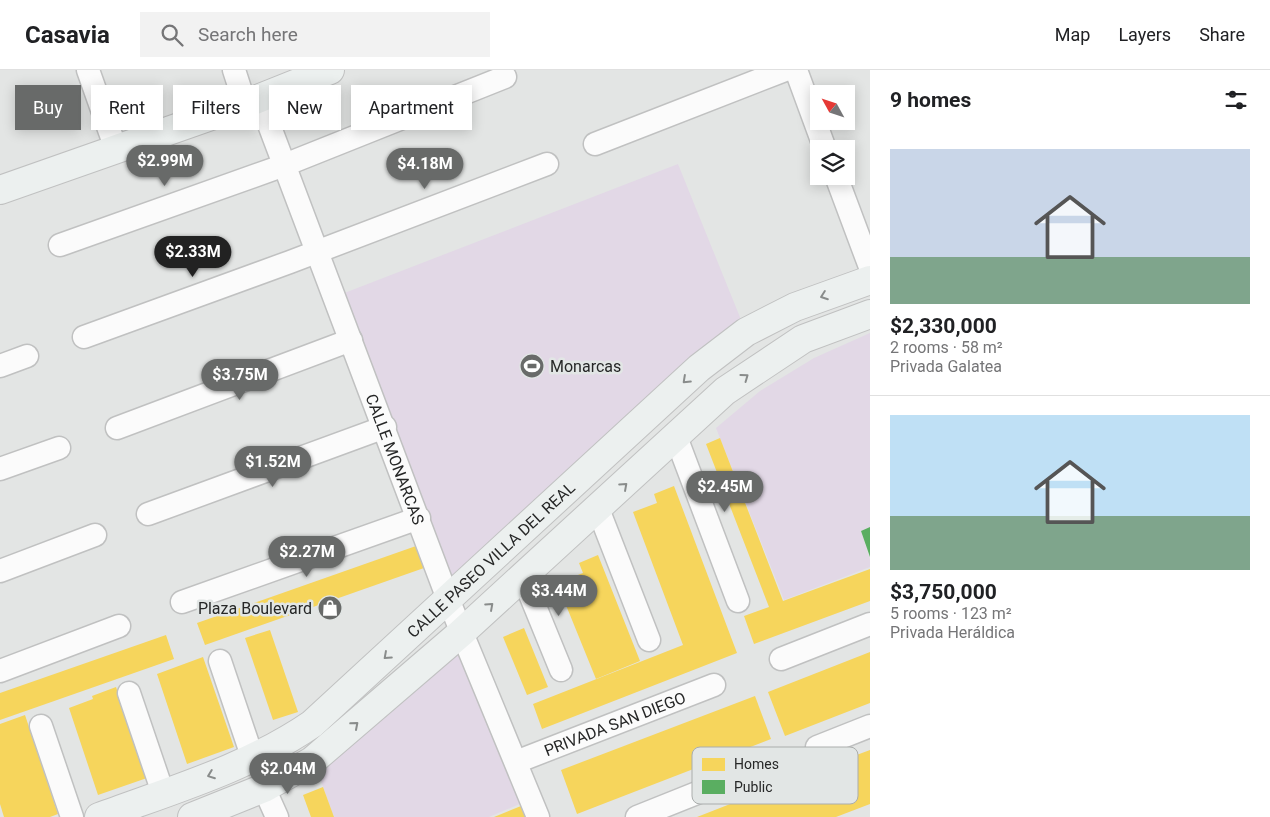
<!DOCTYPE html>
<html lang="en">
<head>
<meta charset="utf-8">
<style>
  :root { --surface:#fff; --page:#f2f2f2; --text:#202124; --muted:#757577; --line:#e0e0e0; --accent:#686a69 }
  body { margin:0; font-family:Roboto,sans-serif; background:var(--page); color:var(--text); height:100vh; display:flex; flex-direction:column; font-size:19px; white-space:nowrap }
  * { box-sizing:border-box; margin:0 }
  p { font-size:16px; color:var(--muted) }
  .icon { flex:none; width:28px; height:28px; fill:none; stroke:currentColor; stroke-width:2; stroke-linecap:round; stroke-linejoin:round }
  .map { position:relative; flex:1; overflow:hidden }
  .drawer { display:flex; flex-direction:column; background:var(--surface); width:400px }
  .drawer>* { flex:none }
  .banner { position:absolute; left:15px; top:15px; width:475px; height:45px; display:flex; gap:10px }
  .needle { width:32px; rotate:310deg }
  .tools { position:absolute; left:810px; top:15px; display:grid; gap:10px }
  .tools a { display:grid; place-items:center; width:45px; height:45px; border-radius:0px; background:var(--surface); box-shadow:0 2px 12px #0003; font-size:25px }
  .price { position:absolute; translate:-50% -42px; padding:0 11px; border-radius:18px; background:var(--accent); color:#fff; font-size:16px; line-height:32px; filter:drop-shadow(0 1px 2px #0008) }
  .price::after { content:''; position:absolute; left:50%; top:30px; width:15px; height:11px; margin-left:-8px; background:inherit; clip-path:polygon(0 0,100% 0,50% 100%) }
  .price.selected { background:#222; color:#fff }
  ul { padding:0; list-style:none }
  li { display:grid; align-content:center; gap:10px; height:265px; padding:0 20px }
  li+li { border-top:1px solid var(--line) }
  li span { display:grid; place-items:center; height:155px; border-radius:0px; color:#555 }
  li>.icon { margin-inline-start:auto }
  span .icon { width:90px; height:90px; fill:#fffc; stroke-width:1 }
  li b { font-size:21px }
  h2 { display:flex; justify-content:space-between; align-items:center; height:60px; padding:0 20px; font-size:21px }
  .tag { padding:0 18px; border-radius:0px; background:var(--surface); box-shadow:0 2px 12px #0003; font-size:18px; line-height:45px }
  .tag.selected { background:var(--accent); color:#fff }
  header { display:flex; align-items:center; gap:30px; box-sizing:border-box; height:70px; padding:0 25px; background:var(--surface); border-bottom:1px solid var(--line) }
  header strong { font-size:24px }
  nav { display:flex; gap:28px; margin-inline-start:auto; font-size:18px }
  .search { width:350px; height:45px; background:var(--page); display:flex; align-items:center; gap:12px; box-sizing:border-box; padding:0 18px; border-radius:0px; color:var(--muted); font-size:19px }
  main { display:flex; flex:1; min-height:0 }
  .map>svg:first-child { display:block }
</style>
</head>
<body>
<header>
<strong>Casavia</strong>
<div class="search"><svg class="icon" aria-label="search" viewBox="0 0 24 24"><circle cx="10" cy="10" r="6"/><path d="M15 15l6 6"/></svg>Search here</div>
<nav><a>Map</a><a>Layers</a><a>Share</a></nav>
</header>
<main>
<div class="map">
<svg width="870" height="747" viewBox="0 0 870 747">
  <rect width="100%" height="100%" fill="#e3e5e4"/>
  <g fill="#e2d8e6">
    <polygon points="678,94 746,262 448,523 334,227"/>
    <polygon points="870,263 870,457 861,461 870,489 870,497 784,530 716,358 760,321 814,288"/>
    <polygon points="461,564 529,730 489,747 334,747 314,692"/>
  </g>
  <g fill="#f6d55c">
    <polygon points="720,368 783,531 870,499 870,531 754,574 744,546 769,537 706,374"/>
    <polygon points="674,416 737,583 542,659 533,634 683,575 633,442 657,433 654,424"/>
    <polygon points="416,476 424,498 205,575 197,553"/>
    <polygon points="598,485 640,591 596,609 557,513 583,503 579,493"/>
    <polygon points="524,558 548,617 527,625 503,567"/>
    <polygon points="270,560 298,642 273,650 245,568"/>
    <polygon points="166,565 174,589 0,650 0,623"/>
    <polygon points="870,582 870,633 785,666 768,622"/>
    <polygon points="203,587 234,677 187,694 157,604"/>
    <polygon points="116,617 147,708 98,725 69,638 93,629 92,626"/>
    <polygon points="755,626 771,669 577,744 561,700"/>
    <polygon points="25,645 58,744 50,747 4,747 0,734 0,654"/>
    <polygon points="870,680 870,734 836,747 697,747 791,710 799,732 811,727 803,705"/>
    <polygon points="323,717 334,747 311,747 303,725"/>
    <polygon points="521,736 526,747 494,747"/>
  </g>
  <polygon fill="#5aae61" points="870,457 870,487 861,461"/>
  <g fill="none" stroke-linecap="round" stroke-linejoin="round">
    <defs>
      <g id="street">
        <polyline points="88,0 116,79"/>
        <polyline points="234,0 245,34"/>
        <polyline points="796,0 825,79"/>
        <path id="s1" d="M259,28L448,529L538,747"/>
        <polyline points="595,74 785,0"/>
        <polyline points="836,106 870,197"/>
        <polyline points="60,175 282,96 505,7"/>
        <polyline points="84,267 290,192 547,94"/>
        <polyline points="0,296 27,286"/>
        <polyline points="117,358 351,270"/>
        <polyline points="676,367 738,531"/>
        <polyline points="0,399 59,378"/>
        <polyline points="598,439 649,570"/>
        <polyline points="148,444 385,357"/>
        <polyline points="0,501 95,465"/>
        <polyline points="523,507 561,600"/>
        <polyline points="182,532 419,448"/>
        <polyline points="781,589 870,554"/>
        <polyline points="220,591 253,689"/>
        <polyline points="0,601 119,556"/>
        <polyline points="129,623 163,723"/>
        <polyline points="41,656 72,747"/>
        <polyline points="817,677 870,656"/>
        <path id="s2" d="M516,692L714,615"/>
        <polyline points="264,718 277,747"/>
        <polyline points="637,747 752,701"/>
      </g>
      <g id="secondary">
        <polyline points="0,120 245,34 330,0"/>
        <path id="s3" d="M99,747C172,720 248,698 312,654L699,298L746,262L795,237L870,210"/>
        <polyline points="192,747 264,718 312,691 461,563 725,321 803,269 870,244"/>
      </g>
    </defs>
    <use href="#street" stroke="#c0c1c1" stroke-width="25"/>
    <use href="#secondary" stroke="#c0c1c1" stroke-width="30"/>
    <use href="#street" stroke="#fbfbfb" stroke-width="22"/>
    <use href="#secondary" stroke="#ecf0ef" stroke-width="28"/>
  </g>
  <defs><path id="oneway-chevron" d="M-2-3.5L2.5 0L-2 3.5" fill="none" stroke-width="1.6" stroke-linecap="round" stroke-linejoin="round" transform="scale(1.25)"/></defs>
  <g stroke="#898c8b">
    <use href="#oneway-chevron" transform="translate(824 226) rotate(160)"/>
    <use href="#oneway-chevron" transform="translate(745 307) rotate(-36)"/>
    <use href="#oneway-chevron" transform="translate(686 310) rotate(137)"/>
    <use href="#oneway-chevron" transform="translate(624 416) rotate(-42)"/>
    <use href="#oneway-chevron" transform="translate(490 536) rotate(-42)"/>
    <use href="#oneway-chevron" transform="translate(387 586) rotate(138)"/>
    <use href="#oneway-chevron" transform="translate(355 655) rotate(-41)"/>
    <use href="#oneway-chevron" transform="translate(211 705) rotate(159)"/>
  </g>
  <defs>
    <symbol id="stadium-disc" viewBox="-11 -11 22 22"><circle r="9.5" fill="#686a69" stroke="#e2e6e5"/><path d="M0-5a6.5 5 0 1 0 0 10a6.5 5 0 1 0 0-10ZM-3.5-1.8h7v3.6h-7Z" fill="#fff"/></symbol>
    <symbol id="shop-disc" viewBox="-11 -11 22 22"><circle r="9.5" fill="#686a69" stroke="#e2e6e5"/><path d="M-5-2.5h2.3a2.7 3.5 0 0 1 5.4 0H5L5.5 6h-11ZM-1.5-2.5h3a1.5 2.3 0 0 0-3 0Z" fill="#fff"/></symbol>
  </defs>
  <g fill-rule="evenodd">
    <use href="#stadium-disc" x="518" y="282" width="28" height="28"/>
    <use href="#shop-disc" x="316" y="524" width="28" height="28"/>
  </g>
  <g text-anchor="middle" stroke-width="5" stroke-linejoin="round" paint-order="stroke">
    <g font-size="16" fill="#262727" stroke="#e2e6e5" text-anchor="start">
      <text x="550" y="302">Monarcas</text>
      <text x="312" y="544" text-anchor="end">Plaza Boulevard</text>
    </g>
    <g font-size="16" fill="#262727" stroke="#e2e6e5">
      <text dy="6" stroke="none"><textPath href="#s1" startOffset="386">CALLE MONARCAS</textPath></text>
      <text dy="6" stroke="none"><textPath href="#s3" startOffset="476">CALLE PASEO VILLA DEL REAL</textPath></text>
      <text dy="6" stroke="none"><textPath href="#s2" startOffset="106">PRIVADA SAN DIEGO</textPath></text>
    </g>
  </g>
  <rect x="692" y="677" width="166" height="57" rx="8" fill="#e2e6e5" stroke="#aaadac" stroke-width="1"/>
  <rect x="702" y="688" width="23" height="13" fill="#f6d55c"/>
  <rect x="702" y="710" width="23" height="14" fill="#5aae61"/>
  <g font-size="14" fill="#262727">
    <text x="734" y="699">Homes</text>
    <text x="734" y="722">Public</text>
  </g>
</svg>
<div class="tools">
<a><svg class="needle" viewBox="-14 -14 28 28"><path d="M0-13l5 13h-10z" fill="#e53935"/><path d="M0 13l5-13h-10z" fill="#757577"/></svg></a>
<a><svg class="icon" aria-label="layers" viewBox="0 0 24 24"><path d="M12 4l9 5-9 5-9-5zM3 14l9 5 9-5"/></svg></a>
</div>
<b class="price" style="left:165px;top:117px">$2.99M</b>
<b class="price" style="left:425px;top:120px">$4.18M</b>
<b class="price selected" style="left:193px;top:208px">$2.33M</b>
<b class="price" style="left:240px;top:331px">$3.75M</b>
<b class="price" style="left:273px;top:418px">$1.52M</b>
<b class="price" style="left:725px;top:443px">$2.45M</b>
<b class="price" style="left:307px;top:508px">$2.27M</b>
<b class="price" style="left:559px;top:547px">$3.44M</b>
<b class="price" style="left:288px;top:725px">$2.04M</b>
<div class="banner">
<a class="tag selected">Buy</a>
<a class="tag">Rent</a>
<a class="tag">Filters</a>
<a class="tag">New</a>
<a class="tag">Apartment</a>
</div>
</div>
<section class="drawer">
<h2>9 homes<svg class="icon" aria-label="filters" viewBox="0 0 24 24"><path d="M4 7h16M4 17h16"/><circle cx="9" cy="7" r="2"/><circle cx="15" cy="17" r="2"/></svg></h2>
<ul>
<li><span style="background:linear-gradient(#c9d6e8 70%,#7fa58c 0)"><svg class="icon" aria-label="home" viewBox="0 0 24 24"><path d="M3 11l9-7 9 7M6 9v11h12V9"/></svg></span><div><b>$2,330,000</b><p>2 rooms · 58 m²</p><p>Privada Galatea</p></div></li>
<li><span style="background:linear-gradient(#bfe0f5 65%,#7fa58c 0)"><svg class="icon" aria-label="home" viewBox="0 0 24 24"><path d="M3 11l9-7 9 7M6 9v11h12V9"/></svg></span><div><b>$3,750,000</b><p>5 rooms · 123 m²</p><p>Privada Heráldica</p></div></li>
</ul>
</section>
</main>
</body>
</html>
